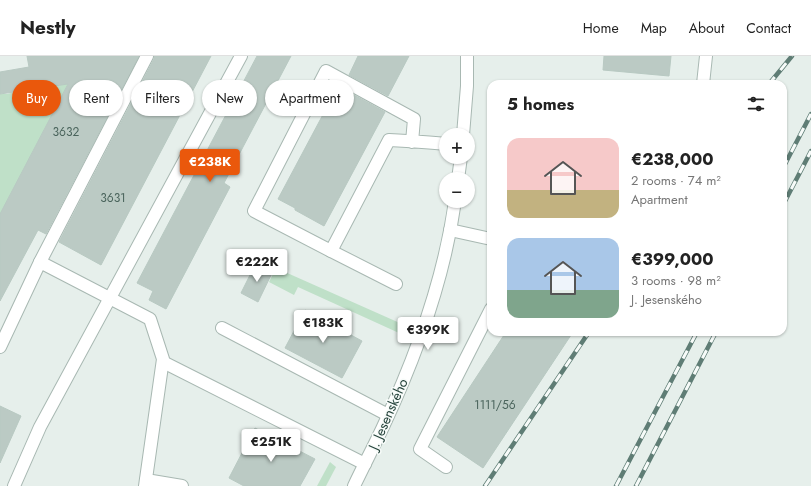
<!DOCTYPE html>
<html lang="en">
<head>
<meta charset="utf-8">
<style>
  :root { --surface:#fff; --page:#f2f2f2; --text:#222; --muted:#767676; --line:#e0e0e0; --accent:#ea580c }
  body { margin:0; font-family:Jost,sans-serif; background:var(--page); color:var(--text); height:100vh; display:flex; flex-direction:column; font-size:15px; white-space:nowrap }
  * { box-sizing:border-box; margin:0 }
  p { font-size:13px; color:var(--muted) }
  .icon { flex:none; width:22px; height:22px; fill:none; stroke:currentColor; stroke-width:2; stroke-linecap:round; stroke-linejoin:round }
  .map { position:relative; flex:1; overflow:hidden }
  .panel { position:absolute; left:487px; top:24px; width:300px; height:256px; display:flex; flex-direction:column; background:var(--surface); border-radius:12px; box-shadow:0 1px 3px #0004 }
  .panel>* { flex:none }
  .guide { position:absolute; left:12px; top:24px; width:380px; height:36px; display:flex; gap:8px }
  .tools { position:absolute; left:439px; top:72px; display:grid; gap:8px }
  .tools a { display:grid; place-items:center; width:36px; height:36px; border-radius:50%; background:var(--surface); box-shadow:0 1px 3px #0004; font-size:20px }
  .price { position:absolute; translate:-50% -34px; padding:0 9px; border-radius:4px; background:#fff; color:#222; font-size:13px; line-height:26px; filter:drop-shadow(0 1px 2px #0008) }
  .price::after { content:''; position:absolute; left:50%; top:24px; width:12px; height:9px; margin-left:-6px; background:inherit; clip-path:polygon(0 0,100% 0,50% 100%) }
  .price.selected { background:var(--accent); color:#fff }
  ul { padding:0; list-style:none }
  li { display:flex; align-items:center; gap:12px; height:100px; padding:0 20px }
  li span { display:grid; place-items:center; flex:none; width:112px; height:80px; border-radius:12px; color:#555 }
  li>.icon { margin-inline-start:auto }
  span .icon { width:48px; height:48px; fill:#fffc; stroke-width:1 }
  li b { font-size:17px }
  h2 { display:flex; justify-content:space-between; align-items:center; height:48px; padding:0 20px; font-size:17px }
  .tag { padding:0 14px; border-radius:18px; background:var(--surface); box-shadow:0 1px 3px #0004; font-size:14px; line-height:36px }
  .tag.selected { background:var(--accent); color:#fff }
  header { display:flex; align-items:center; gap:24px; box-sizing:border-box; height:56px; padding:0 20px; background:var(--surface); border-bottom:1px solid var(--line) }
  header strong { font-size:19px }
  nav { display:flex; gap:22px; margin-inline-start:auto; font-size:14px }
  .map>svg:first-child { display:block }
</style>
</head>
<body>
<header>
<strong>Nestly</strong>
<nav><a>Home</a><a>Map</a><a>About</a><a>Contact</a></nav>
</header>
<div class="map">
<svg width="811" height="430" viewBox="0 0 811 430">
  <rect width="100%" height="100%" fill="#e6efeb"/>
  <g fill="#bfe0c8">
    <polygon points="83,0 3,153 0,164 0,38 7,38 18,35"/>
    <polygon points="276,212 402,268 399,277 298,231 294,239 269,226"/>
    <polygon points="330,406 336,411 326,430 317,430"/>
  </g>
  <g fill="#bbcac4" stroke="#b8c9c2">
    <polygon points="27,0 139,0 46,178 38,174 0,245 0,158 68,28 0,38 0,16 29,11"/>
    <polygon points="154,0 211,0 101,209 59,186 154,3"/>
    <polygon points="257,0 291,0 224,127 230,131 166,253 149,244 153,235 137,227"/>
    <polygon points="358,0 409,0 388,40 349,19"/>
    <polygon points="604,0 671,0 669,20 603,14"/>
    <polygon points="343,33 385,56 324,170 295,154 295,152 278,143 335,36 340,38"/>
    <polygon points="255,209 272,217 258,246 241,237"/>
    <polygon points="305,254 362,285 342,322 285,292"/>
    <polygon points="506,276 573,276 483,412 437,381"/>
    <polygon points="0,350 21,360 0,407"/>
    <polygon points="255,372 315,403 300,430 244,430 229,422"/>
  </g>
  <g fill="none" stroke-linecap="round" stroke-linejoin="round">
    <defs>
      <g id="service">
        <polyline points="703,28 706,0"/>
        <path d="M412,86L414,63L326,15L254,155L331,195L389,84C408,85 427,86 446,88"/>
        <polyline points="450,174 491,183"/>
        <polyline points="331,195 396,228"/>
        <polyline points="40,206 147,0"/>
        <polyline points="222,272 388,359"/>
        <polyline points="0,291 40,206 150,263 163,303 145,430"/>
        <polyline points="163,306 365,408"/>
        <polyline points="446,411 420,393 491,253"/>
        <polyline points="146,424 182,430"/>
        <polyline points="14,430 40,371 241,0"/>
      </g>
      <g id="tertiary">
        <polyline points="463,79 467,30 467,0"/>
        <polyline points="458,123 461,101"/>
        <path d="M354,430C363,411 373,392 382,373C416,301 444,224 455,145"/>
      </g>
    </defs>
    <use href="#service" stroke="#a8b8b2" stroke-width="14"/>
    <use href="#tertiary" stroke="#a8b8b2" stroke-width="14"/>
    <use href="#service" stroke="#fff" stroke-width="12"/>
    <use href="#tertiary" stroke="#fff" stroke-width="12"/>
    <defs>
      <g id="rail">
        <polyline points="769,28 792,0"/>
        <polyline points="783,112 811,58"/>
        <polyline points="783,149 811,95"/>
        <polyline points="485,430 589,276"/>
        <polyline points="616,430 697,276"/>
        <polyline points="636,430 716,276"/>
      </g>
    </defs>
    <use href="#rail" stroke="#5f7d75" stroke-width="4.5"/>
    <use href="#rail" stroke="#f7fbf9" stroke-width="3" stroke-dasharray="9" stroke-linecap="butt"/>
  </g>
  <g text-anchor="middle" stroke-width="3" stroke-linejoin="round" paint-order="stroke">
    <g font-size="12" fill="#4a645c">
      <text x="66" y="80">3632</text>
      <text x="113" y="146">3631</text>
      <text x="495" y="353">1111/56</text>
    </g>
    <g font-size="14" fill="#24423a" stroke="#f7fbf9">
      <text transform="translate(388 358) rotate(-66)" y="5">J. Jesenského</text>
    </g>
  </g>
</svg>
<div class="tools">
<a>+</a>
<a>−</a>
</div>
<b class="price selected" style="left:210px;top:127px">€238K</b>
<b class="price" style="left:257px;top:227px">€222K</b>
<b class="price" style="left:323px;top:288px">€183K</b>
<b class="price" style="left:428px;top:295px">€399K</b>
<b class="price" style="left:271px;top:407px">€251K</b>
<div class="guide">
<a class="tag selected">Buy</a>
<a class="tag">Rent</a>
<a class="tag">Filters</a>
<a class="tag">New</a>
<a class="tag">Apartment</a>
</div>
<section class="panel">
<h2>5 homes<svg class="icon" aria-label="filters" viewBox="0 0 24 24"><path d="M4 7h16M4 17h16"/><circle cx="9" cy="7" r="2"/><circle cx="15" cy="17" r="2"/></svg></h2>
<ul>
<li><span style="background:linear-gradient(#f6c9c9 65%,#c2b280 0)"><svg class="icon" aria-label="home" viewBox="0 0 24 24"><path d="M3 11l9-7 9 7M6 9v11h12V9"/></svg></span><div><b>€238,000</b><p>2 rooms · 74 m²</p><p>Apartment</p></div></li>
<li><span style="background:linear-gradient(#a9c7e8 65%,#7fa58c 0)"><svg class="icon" aria-label="home" viewBox="0 0 24 24"><path d="M3 11l9-7 9 7M6 9v11h12V9"/></svg></span><div><b>€399,000</b><p>3 rooms · 98 m²</p><p>J. Jesenského</p></div></li>
</ul>
</section>
</div>
</body>
</html>
